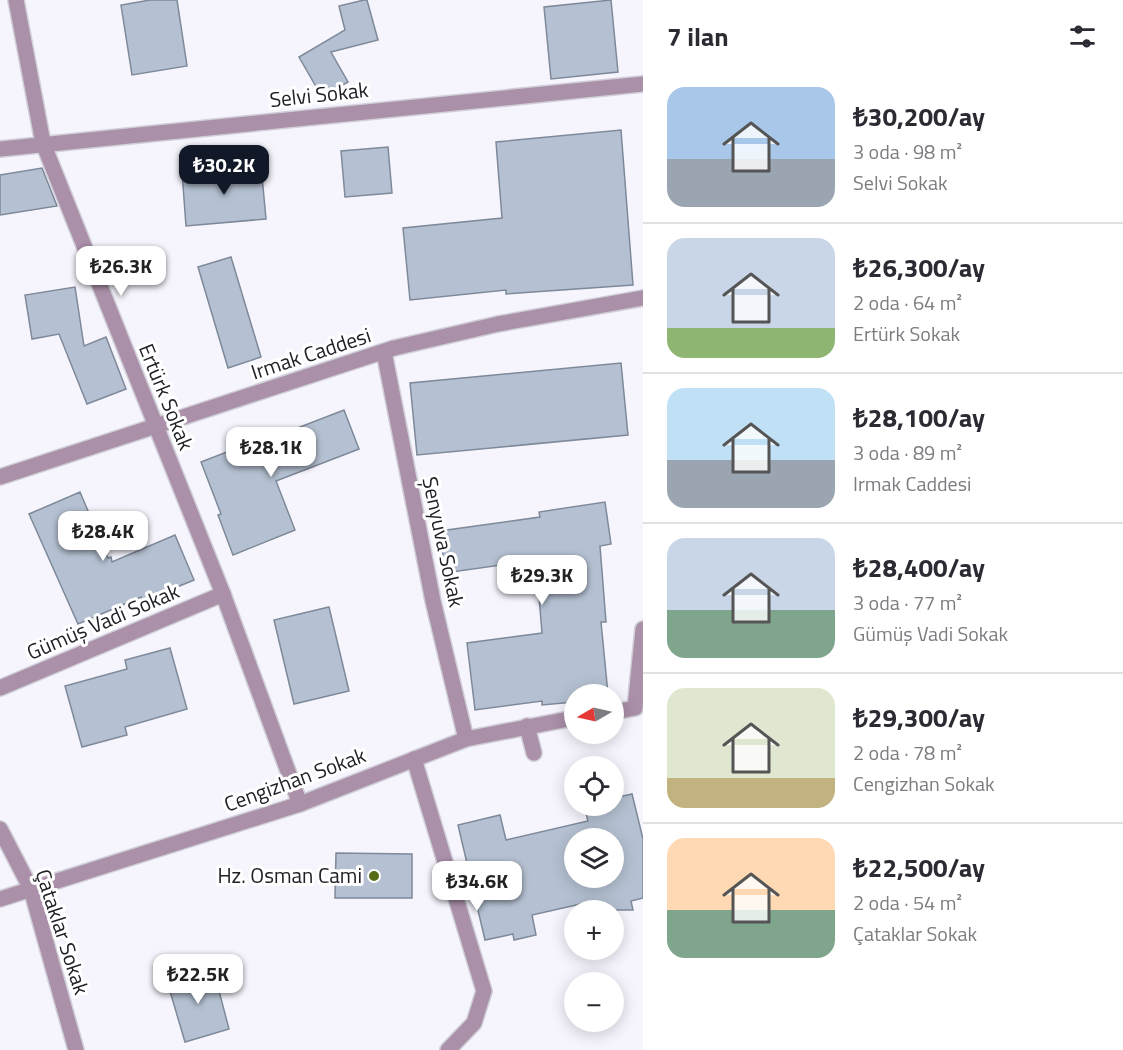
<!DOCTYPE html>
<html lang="tr">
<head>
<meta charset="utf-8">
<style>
  :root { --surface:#fff; --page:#f7f7f7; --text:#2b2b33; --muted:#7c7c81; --line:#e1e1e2; --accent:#111827 }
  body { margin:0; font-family:"Titillium Web",sans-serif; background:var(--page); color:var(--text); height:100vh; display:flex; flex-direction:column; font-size:22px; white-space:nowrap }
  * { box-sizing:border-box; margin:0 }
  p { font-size:20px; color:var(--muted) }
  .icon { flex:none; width:33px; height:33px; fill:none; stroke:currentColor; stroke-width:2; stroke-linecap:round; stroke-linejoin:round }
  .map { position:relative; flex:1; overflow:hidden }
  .side { display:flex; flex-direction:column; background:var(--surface); width:480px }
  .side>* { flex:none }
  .needle { width:39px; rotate:261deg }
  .tools { position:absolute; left:564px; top:684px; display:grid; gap:12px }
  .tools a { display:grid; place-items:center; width:60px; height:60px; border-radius:50%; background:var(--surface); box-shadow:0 3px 15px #0003; font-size:30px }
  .price { position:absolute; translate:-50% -51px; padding:0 14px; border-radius:12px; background:#fff; color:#222; font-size:20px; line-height:39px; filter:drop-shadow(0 2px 3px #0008) }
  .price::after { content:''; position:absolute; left:50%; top:36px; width:18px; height:14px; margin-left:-9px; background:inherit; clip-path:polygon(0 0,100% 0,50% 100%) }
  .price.active { background:var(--accent); color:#fff }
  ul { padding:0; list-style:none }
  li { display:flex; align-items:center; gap:18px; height:150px; padding:0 24px }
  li+li { border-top:2px solid var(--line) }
  li span { display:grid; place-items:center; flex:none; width:168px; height:120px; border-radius:18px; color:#555 }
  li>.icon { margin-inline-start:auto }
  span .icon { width:72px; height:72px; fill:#fffc; stroke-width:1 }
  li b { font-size:26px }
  h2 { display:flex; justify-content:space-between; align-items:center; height:72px; padding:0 24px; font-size:26px }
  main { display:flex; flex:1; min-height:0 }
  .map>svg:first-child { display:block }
</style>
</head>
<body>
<main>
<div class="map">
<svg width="643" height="1050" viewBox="0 0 643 1050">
  <rect width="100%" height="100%" fill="#f6f5fd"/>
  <g fill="#b5c1d2" stroke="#7e8999" stroke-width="1.5" fill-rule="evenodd">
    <polygon points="150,0 177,0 187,66 132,75 121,5"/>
    <polygon points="364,0 367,0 378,40 331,52 348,82 322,97 299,57 345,30 339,6"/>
    <polygon points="611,0 618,72 551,79 544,7"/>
    <polygon points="621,130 633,285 506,294 506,290 410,300 403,228 502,218 496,142"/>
    <polygon points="388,147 392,193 345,197 341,151"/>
    <polygon points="261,165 266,219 186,226 182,172"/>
    <polygon points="42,168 57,206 0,215 0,175"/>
    <polygon points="231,257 261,357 228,368 198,267"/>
    <polygon points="75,287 84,346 106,337 126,389 87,404 59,334 32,339 25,295"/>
    <polygon points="621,363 628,435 417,455 410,383"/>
    <polygon points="344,410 359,449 276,481 295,530 233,555 218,515 221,514 201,462 263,438 264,441"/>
    <polygon points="80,492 108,558 111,557 112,562 175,535 194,580 143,601 141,597 78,624 29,514"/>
    <polygon points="605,502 611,544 600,546 606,622 601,622 608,694 574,694 574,702 542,705 542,701 475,710 467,643 542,633 536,560 445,573 440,531 540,517 539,512"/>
    <polygon points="329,607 349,691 294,704 274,620"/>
    <polygon points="170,648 187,709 125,727 127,735 82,747 65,686 127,669 125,660"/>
    <path d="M632,794L643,839V898L631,901L633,910H596L594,901L532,915L536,935L514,940L513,934L485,940L458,825L500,815L506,840L588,821L584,806H614V798ZM574,838H614V878H574Z"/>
    <polygon points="336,853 412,854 412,898 335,898"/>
    <polygon points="213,968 229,1029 185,1042 167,981"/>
  </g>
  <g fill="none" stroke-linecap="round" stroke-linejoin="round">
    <defs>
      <g id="minor">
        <polyline points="16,0 43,143 223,594 300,804"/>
        <polyline points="0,149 643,84"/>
        <polyline points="384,352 433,601 466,739"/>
        <polyline points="0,477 394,348 498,324 643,298"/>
        <polyline points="0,688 223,594"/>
        <polyline points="614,712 635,708 643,629"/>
        <polyline points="527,726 534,753"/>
        <polyline points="414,759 484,991 474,1023 448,1050"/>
        <polyline points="0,829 31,889 76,1050"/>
        <polyline points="0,899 300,804 466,739 574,718"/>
      </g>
    </defs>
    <use href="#minor" stroke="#d0cfd7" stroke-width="18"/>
    <use href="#minor" stroke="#aa90a9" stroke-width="15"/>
  </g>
  <circle fill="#566a17" stroke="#fff" stroke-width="2" cx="374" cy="876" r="6"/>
  <g text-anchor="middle" stroke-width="6" stroke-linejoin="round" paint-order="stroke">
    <g font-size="21" fill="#212028" stroke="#fff">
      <text transform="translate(319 95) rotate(-6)" y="7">Selvi Sokak</text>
      <text transform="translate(311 354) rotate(-18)" y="7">Irmak Caddesi</text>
      <text transform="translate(166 397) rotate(68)" y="7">Ertürk Sokak</text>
      <text transform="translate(443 542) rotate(78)" y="7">Şenyuva Sokak</text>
      <text transform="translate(103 622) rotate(-23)" y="7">Gümüş Vadi Sokak</text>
      <text transform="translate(295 780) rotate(-20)" y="7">Cengizhan Sokak</text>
      <text transform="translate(62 932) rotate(72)" y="7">Çataklar Sokak</text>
    </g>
    <g font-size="21" fill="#212028" stroke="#fff" text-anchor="end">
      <text x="362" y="883">Hz. Osman Cami</text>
    </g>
  </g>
</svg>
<div class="tools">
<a><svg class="needle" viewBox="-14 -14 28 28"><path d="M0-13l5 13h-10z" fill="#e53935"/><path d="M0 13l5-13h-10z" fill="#7c7c81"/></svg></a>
<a><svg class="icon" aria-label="locate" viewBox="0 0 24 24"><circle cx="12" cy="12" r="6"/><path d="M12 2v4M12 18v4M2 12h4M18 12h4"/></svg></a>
<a><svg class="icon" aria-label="layers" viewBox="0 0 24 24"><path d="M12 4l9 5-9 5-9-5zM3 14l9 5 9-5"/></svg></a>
<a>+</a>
<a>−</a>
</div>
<b class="price active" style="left:224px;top:196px">₺30.2K</b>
<b class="price" style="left:121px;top:297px">₺26.3K</b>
<b class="price" style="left:271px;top:478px">₺28.1K</b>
<b class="price" style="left:103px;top:562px">₺28.4K</b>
<b class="price" style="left:542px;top:606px">₺29.3K</b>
<b class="price" style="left:477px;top:912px">₺34.6K</b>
<b class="price" style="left:198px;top:1005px">₺22.5K</b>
</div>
<section class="side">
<h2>7 ilan<svg class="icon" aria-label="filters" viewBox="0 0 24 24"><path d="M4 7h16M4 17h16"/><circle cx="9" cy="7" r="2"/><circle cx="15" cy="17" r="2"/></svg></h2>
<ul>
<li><span style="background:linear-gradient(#a9c7e8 60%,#9aa5b1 0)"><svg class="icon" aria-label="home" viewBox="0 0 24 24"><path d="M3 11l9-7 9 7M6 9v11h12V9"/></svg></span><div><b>₺30,200/ay</b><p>3 oda · 98 m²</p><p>Selvi Sokak</p></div></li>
<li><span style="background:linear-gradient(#c9d6e8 75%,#8fb573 0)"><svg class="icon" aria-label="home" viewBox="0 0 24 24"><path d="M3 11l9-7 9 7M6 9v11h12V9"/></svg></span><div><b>₺26,300/ay</b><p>2 oda · 64 m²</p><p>Ertürk Sokak</p></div></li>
<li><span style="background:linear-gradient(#bfe0f5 60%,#9aa5b1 0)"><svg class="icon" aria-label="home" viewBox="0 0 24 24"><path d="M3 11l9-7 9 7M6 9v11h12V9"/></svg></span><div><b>₺28,100/ay</b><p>3 oda · 89 m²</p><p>Irmak Caddesi</p></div></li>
<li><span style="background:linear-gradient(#c9d6e8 60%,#7fa58c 0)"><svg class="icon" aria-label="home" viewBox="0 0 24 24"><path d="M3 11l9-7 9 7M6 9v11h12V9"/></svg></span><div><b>₺28,400/ay</b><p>3 oda · 77 m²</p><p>Gümüş Vadi Sokak</p></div></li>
<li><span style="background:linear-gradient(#dfe7d0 75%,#c2b280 0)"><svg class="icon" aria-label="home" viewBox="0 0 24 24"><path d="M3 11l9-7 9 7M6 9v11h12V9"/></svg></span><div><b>₺29,300/ay</b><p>2 oda · 78 m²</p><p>Cengizhan Sokak</p></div></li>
<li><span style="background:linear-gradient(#ffd9b3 60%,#7fa58c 0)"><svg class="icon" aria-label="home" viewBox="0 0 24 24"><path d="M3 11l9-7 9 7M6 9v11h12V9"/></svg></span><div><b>₺22,500/ay</b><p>2 oda · 54 m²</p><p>Çataklar Sokak</p></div></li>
</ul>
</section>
</main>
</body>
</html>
